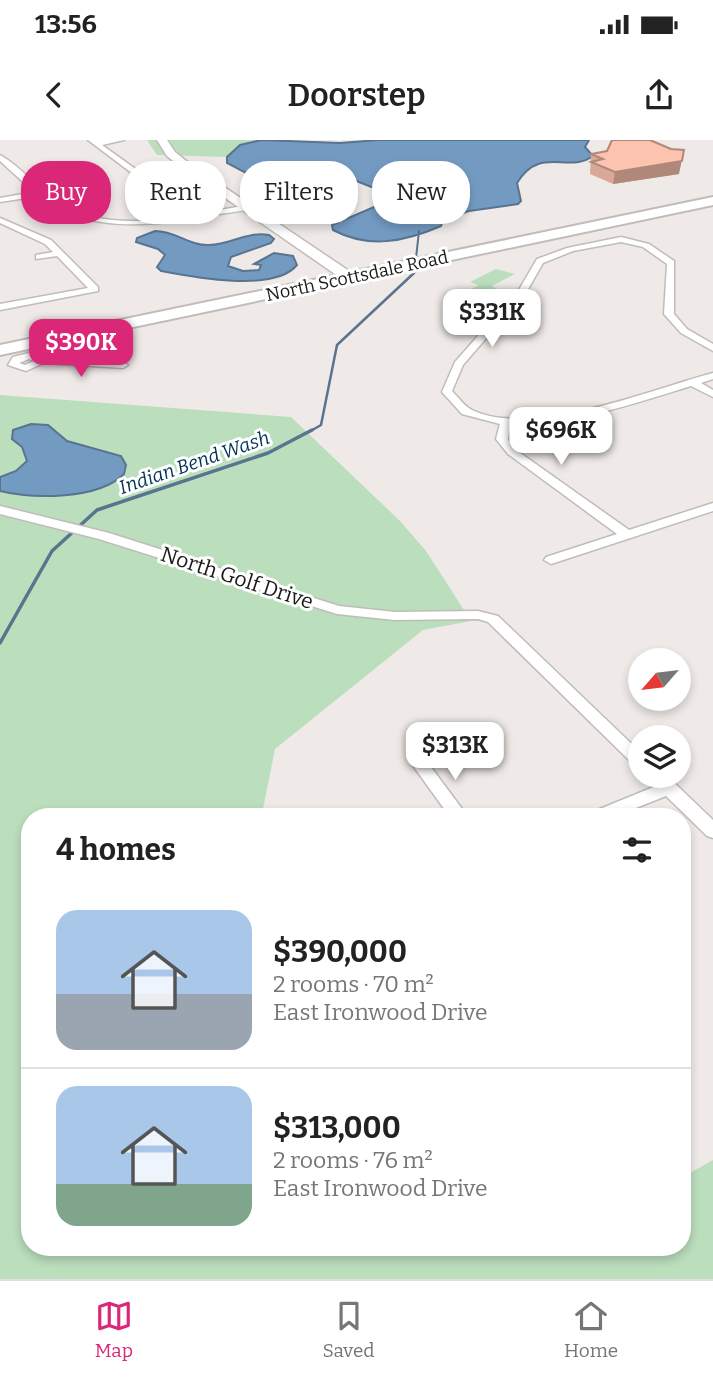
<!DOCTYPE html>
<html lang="en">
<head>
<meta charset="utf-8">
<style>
  :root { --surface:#fff; --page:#f6f6f6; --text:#222; --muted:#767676; --line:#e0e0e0; --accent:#db2777 }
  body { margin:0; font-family:Bitter,serif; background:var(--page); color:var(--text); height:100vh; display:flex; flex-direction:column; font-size:26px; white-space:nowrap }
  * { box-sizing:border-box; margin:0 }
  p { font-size:23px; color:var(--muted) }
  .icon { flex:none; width:38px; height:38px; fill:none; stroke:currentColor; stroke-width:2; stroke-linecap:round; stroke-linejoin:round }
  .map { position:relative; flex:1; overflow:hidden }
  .details { position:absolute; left:21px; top:668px; width:670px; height:448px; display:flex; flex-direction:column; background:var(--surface); border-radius:28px; box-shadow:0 4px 10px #0003 }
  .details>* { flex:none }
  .banner { position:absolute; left:21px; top:21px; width:672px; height:63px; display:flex; gap:14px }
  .needle { width:46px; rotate:242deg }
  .fabs { position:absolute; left:628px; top:508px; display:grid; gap:14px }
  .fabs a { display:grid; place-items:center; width:63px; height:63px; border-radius:50%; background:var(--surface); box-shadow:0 4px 10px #0003; font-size:35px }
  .price { position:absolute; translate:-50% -60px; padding:0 16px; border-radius:14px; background:#fff; color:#222; font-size:23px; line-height:46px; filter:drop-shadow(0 2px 4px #0008) }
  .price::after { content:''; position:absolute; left:50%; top:42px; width:21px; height:16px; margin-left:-10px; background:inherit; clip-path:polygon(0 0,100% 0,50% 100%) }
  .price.on { background:var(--accent); color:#fff }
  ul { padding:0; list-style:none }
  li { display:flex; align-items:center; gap:21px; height:175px; padding:0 35px }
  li+li { border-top:2px solid var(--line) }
  li span { display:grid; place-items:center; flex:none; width:196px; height:140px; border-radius:21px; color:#555 }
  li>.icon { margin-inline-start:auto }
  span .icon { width:84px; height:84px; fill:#fffc; stroke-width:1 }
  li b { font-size:30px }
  h2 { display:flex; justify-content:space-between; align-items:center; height:84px; padding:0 35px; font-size:30px }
  .chip { padding:0 24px; border-radius:28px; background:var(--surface); box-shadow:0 4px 10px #0003; font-size:24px; line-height:63px }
  .chip.on { background:var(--accent); color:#fff }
  .status { display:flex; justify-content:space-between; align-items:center; height:49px; padding:0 35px; background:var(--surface); direction:ltr }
  .status svg { height:19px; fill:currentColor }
  header { display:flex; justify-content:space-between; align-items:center; height:91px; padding:0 35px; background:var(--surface); font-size:32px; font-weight:600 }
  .tab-bar { display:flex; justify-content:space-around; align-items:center; height:98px; border-top:2px solid var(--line); background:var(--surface); font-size:19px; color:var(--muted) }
  .tab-bar a { display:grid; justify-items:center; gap:4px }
  .tab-bar .on { color:var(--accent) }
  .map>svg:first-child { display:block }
</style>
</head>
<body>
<div class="status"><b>13:56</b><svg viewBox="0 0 49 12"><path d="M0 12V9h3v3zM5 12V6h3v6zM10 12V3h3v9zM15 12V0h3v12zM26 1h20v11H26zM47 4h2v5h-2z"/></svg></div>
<header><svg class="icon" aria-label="back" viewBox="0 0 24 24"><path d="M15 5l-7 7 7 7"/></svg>Doorstep<svg class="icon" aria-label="share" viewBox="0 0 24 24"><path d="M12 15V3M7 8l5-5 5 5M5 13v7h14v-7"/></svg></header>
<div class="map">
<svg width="713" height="1139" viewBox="0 0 713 1139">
  <rect width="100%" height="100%" fill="#efeae7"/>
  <g fill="#bbdebd">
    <polygon points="147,0 261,0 240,5 227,17 157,15"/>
    <polygon points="496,129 515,134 492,146 499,151 476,163 453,158 479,145 470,142"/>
    <polygon points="0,255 291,277 400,381 426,411 471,481 423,490 275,609 262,674 265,677 30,677 30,1108 682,1108 683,1037 713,1020 713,1139 0,1139"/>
  </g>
  <g fill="#739bc2" stroke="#59748f" stroke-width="2">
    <path d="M261,0L340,3L378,0H589L585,7L593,16C568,34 540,5 517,43L521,61L518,64L469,71L443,80L441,86C404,102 369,109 333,90L332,85L388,61L389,54L354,40L326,34L249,40L252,36L227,23V17L240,5Z"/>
    <path d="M155,91C176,91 190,106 209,105C231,105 246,91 269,95L274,99L271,103L231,117L228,126L243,131L259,130L261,125L254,124L274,113L293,116L297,125C274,153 192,137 161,131L157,127L165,115L158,109L136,102L137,98Z"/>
    <path d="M31,284L48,285L67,301L121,316L126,325L124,334C98,360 33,359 0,351V337L16,331L27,321L22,307L12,299L13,290Z"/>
  </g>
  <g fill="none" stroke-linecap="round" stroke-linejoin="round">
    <polyline stroke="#59748f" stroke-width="2" points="415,127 419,91"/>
    <polyline stroke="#59748f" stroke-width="2.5" points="309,292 321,285 337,205 414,133 415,126"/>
    <polyline stroke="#59748f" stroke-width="3.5" points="0,503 52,411 97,370 268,313 312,290"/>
    <defs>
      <g id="street">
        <polygon points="88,0 124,0 102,5 144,35 137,37"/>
        <path d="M0,15C21,26 37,49 57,62C114,98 195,74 257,63L261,65C249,71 232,72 218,74C159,85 90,96 39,56L0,62V58L34,52L0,21Z"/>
        <polygon points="0,78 51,100 98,147 98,151 0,170 0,164 88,148 57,116 36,119 36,115 53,112 45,104 0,83"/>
        <path d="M621,97L649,104L674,121V174L687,189L713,204V211L681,193L664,174L667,124L643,107L621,102L573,111L543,123L527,151L463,225L452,251C458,257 465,267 472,270C532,299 652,249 713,233V239L701,243L713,250V257L691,246C633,264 573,285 511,284L508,299L516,310L629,390L713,363V371L551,424L544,420L546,417L617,394L508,314L496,299L500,284L462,274L442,252L455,222L520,148L537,119L567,108Z"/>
        <path d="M29,213L44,217L123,222L128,225L123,228L44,223L26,231L8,225L13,217ZM29,219L34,221L25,225L19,223Z"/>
        <polygon points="0,366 109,393 339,466 395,472 478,471 498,476 640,612 640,627 634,625 488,482 478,479 395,480 337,474 99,399 0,374"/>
        <polygon points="422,621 428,623 468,677 450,677 414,627"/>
        <polygon points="647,635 666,635 713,680 713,698 707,696 666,656 613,677 587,677 590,673 656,646"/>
      </g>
      <polygon id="secondary" points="157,0 167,0 175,12 190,24 355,135 355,141 345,141 182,28 167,16"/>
      <polygon id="primary" points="713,57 713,65 0,215 0,205"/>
    </defs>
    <use href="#street" stroke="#c1bcb9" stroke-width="3"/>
    <use href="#secondary" stroke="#c1bcb9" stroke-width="3"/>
    <use href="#primary" stroke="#c1bcb9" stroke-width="4"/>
    <use href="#street" fill="#fff" fill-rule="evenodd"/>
    <use href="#secondary" fill="#fff" fill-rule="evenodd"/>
    <use href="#primary" fill="#fff" fill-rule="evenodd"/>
  </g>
  <g fill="#d9a896">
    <polygon points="591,14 679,34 613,44 590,34"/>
    <polygon points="321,38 355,55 336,58 321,48"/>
  </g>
  <g fill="#b0887a">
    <polygon points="684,10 679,34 613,44 615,32"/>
    <polygon points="355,45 355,55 336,58 336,48"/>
  </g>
  <g fill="#fcc3ae" stroke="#b0887a" stroke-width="2">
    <polygon points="612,0 650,0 671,9 684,10 682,21 615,32 591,22 603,19 591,14 607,11"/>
    <polygon points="339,36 355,45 336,48 321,38"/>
  </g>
  <g text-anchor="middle" stroke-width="6" stroke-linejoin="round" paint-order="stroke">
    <g font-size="18" fill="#1b1a19" stroke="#fff">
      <text transform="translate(357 136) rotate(-12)" y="6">North Scottsdale Road</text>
    </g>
    <g font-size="19" font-style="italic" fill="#023257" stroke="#fff">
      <text transform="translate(194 322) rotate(-19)" y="7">Indian Bend Wash</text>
    </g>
    <g font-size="21" fill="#1b1a19" stroke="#fff">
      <text transform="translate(237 438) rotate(18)" y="7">North Golf Drive</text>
    </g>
  </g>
</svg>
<div class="fabs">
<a><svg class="needle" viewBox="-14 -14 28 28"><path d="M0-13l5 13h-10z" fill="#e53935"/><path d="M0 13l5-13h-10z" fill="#767676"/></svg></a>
<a><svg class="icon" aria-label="layers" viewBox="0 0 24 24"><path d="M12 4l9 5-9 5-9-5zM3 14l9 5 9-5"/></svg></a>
</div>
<b class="price" style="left:492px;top:209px">$331K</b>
<b class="price on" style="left:81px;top:239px">$390K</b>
<b class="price" style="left:561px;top:327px">$696K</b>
<b class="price" style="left:455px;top:642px">$313K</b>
<div class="banner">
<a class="chip on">Buy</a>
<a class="chip">Rent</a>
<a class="chip">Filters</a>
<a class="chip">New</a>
</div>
<section class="details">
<h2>4 homes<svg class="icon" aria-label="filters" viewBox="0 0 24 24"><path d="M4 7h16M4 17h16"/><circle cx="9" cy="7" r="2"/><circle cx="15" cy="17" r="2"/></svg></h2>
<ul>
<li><span style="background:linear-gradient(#a9c7e8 60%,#9aa5b1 0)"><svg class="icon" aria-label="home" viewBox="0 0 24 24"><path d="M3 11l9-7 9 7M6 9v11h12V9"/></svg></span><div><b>$390,000</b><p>2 rooms · 70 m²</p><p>East Ironwood Drive</p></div></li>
<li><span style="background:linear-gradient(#a9c7e8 70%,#7fa58c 0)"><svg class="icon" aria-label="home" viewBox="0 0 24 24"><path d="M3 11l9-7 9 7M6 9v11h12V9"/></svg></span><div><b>$313,000</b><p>2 rooms · 76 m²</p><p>East Ironwood Drive</p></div></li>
</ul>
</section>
</div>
<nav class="tab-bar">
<a class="on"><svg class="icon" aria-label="map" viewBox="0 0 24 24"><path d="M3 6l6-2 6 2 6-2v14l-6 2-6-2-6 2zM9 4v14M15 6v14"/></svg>Map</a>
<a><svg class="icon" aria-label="saved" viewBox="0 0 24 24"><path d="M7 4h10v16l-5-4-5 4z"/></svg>Saved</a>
<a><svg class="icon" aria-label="home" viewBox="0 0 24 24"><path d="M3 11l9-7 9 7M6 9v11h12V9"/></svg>Home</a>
</nav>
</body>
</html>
